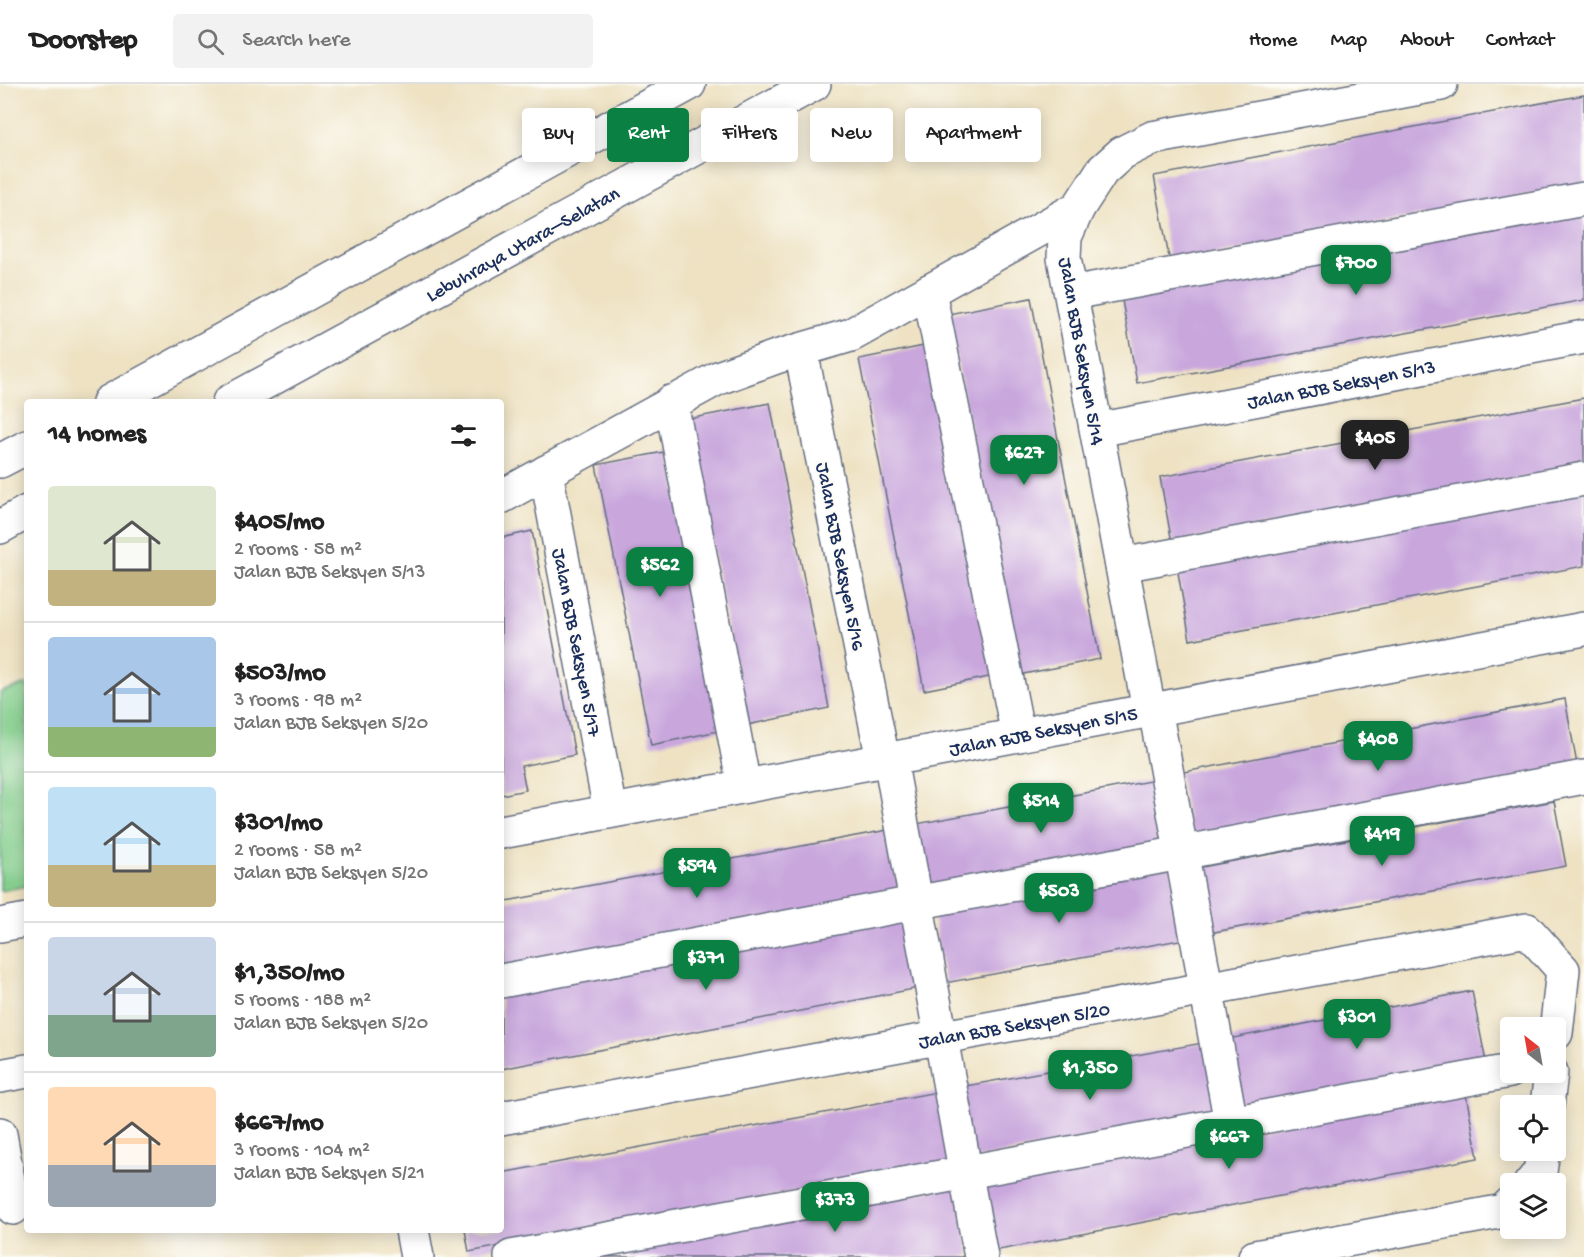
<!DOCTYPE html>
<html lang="en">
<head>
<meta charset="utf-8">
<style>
  :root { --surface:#fff; --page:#f2f2f2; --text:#222; --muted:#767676; --line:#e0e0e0; --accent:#0b8043 }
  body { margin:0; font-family:"Gochi Hand",sans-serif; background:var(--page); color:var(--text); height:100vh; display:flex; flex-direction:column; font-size:22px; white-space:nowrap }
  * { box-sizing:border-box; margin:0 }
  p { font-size:20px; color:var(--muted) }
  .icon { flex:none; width:33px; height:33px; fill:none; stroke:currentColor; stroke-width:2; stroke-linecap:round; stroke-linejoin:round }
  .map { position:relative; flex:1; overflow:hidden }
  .details { position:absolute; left:24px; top:315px; width:480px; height:834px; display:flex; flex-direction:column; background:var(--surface); border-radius:6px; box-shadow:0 3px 15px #0003 }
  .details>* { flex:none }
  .banner { position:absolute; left:522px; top:24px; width:570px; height:54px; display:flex; gap:12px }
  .needle { width:39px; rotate:329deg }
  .buttons { position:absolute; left:1500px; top:933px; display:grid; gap:12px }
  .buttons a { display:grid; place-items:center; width:66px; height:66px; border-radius:6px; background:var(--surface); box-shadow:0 3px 15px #0003; font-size:30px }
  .price { position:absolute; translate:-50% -51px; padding:0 14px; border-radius:12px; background:var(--accent); color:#fff; font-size:20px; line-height:39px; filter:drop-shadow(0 2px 3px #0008) }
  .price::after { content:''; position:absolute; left:50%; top:36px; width:18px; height:14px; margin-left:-9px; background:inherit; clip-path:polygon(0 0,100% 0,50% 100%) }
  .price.current { background:#222; color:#fff }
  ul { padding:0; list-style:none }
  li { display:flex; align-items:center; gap:18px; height:150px; padding:0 24px }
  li+li { border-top:2px solid var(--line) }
  li span { display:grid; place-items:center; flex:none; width:168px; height:120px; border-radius:6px; color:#555 }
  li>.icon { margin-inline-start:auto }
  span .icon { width:72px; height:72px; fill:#fffc; stroke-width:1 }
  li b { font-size:26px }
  h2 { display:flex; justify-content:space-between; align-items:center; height:72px; padding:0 24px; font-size:26px }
  .pill { padding:0 21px; border-radius:6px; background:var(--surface); box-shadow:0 3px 15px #0003; font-size:21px; line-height:54px }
  .pill.current { background:var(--accent); color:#fff }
  header { display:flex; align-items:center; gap:36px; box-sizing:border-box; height:84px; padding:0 30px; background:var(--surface); border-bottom:2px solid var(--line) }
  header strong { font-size:28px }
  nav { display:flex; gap:33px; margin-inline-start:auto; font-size:21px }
  .search { width:420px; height:54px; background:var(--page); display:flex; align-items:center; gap:15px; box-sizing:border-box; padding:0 21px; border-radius:6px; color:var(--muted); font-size:22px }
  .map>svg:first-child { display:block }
</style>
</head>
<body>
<header>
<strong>Doorstep</strong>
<div class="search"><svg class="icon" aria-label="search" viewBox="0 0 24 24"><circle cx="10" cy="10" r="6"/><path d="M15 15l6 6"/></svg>Search here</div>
<nav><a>Home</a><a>Map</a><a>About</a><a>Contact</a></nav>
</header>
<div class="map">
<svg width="1584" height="1173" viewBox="0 0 1584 1173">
  <rect width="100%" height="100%" fill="#fdfcf7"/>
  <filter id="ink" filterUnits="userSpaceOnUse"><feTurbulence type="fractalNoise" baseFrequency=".0167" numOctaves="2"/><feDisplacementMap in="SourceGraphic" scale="12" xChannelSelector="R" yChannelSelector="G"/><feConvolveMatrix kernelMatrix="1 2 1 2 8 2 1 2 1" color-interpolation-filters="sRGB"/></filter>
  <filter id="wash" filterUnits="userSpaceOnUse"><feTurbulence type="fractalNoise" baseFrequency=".008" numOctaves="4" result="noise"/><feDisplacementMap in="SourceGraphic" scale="24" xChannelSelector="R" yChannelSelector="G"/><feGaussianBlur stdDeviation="1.35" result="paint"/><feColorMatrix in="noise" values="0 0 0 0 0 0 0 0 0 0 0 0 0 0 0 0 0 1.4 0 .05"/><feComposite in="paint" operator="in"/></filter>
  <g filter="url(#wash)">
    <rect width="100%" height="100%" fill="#eee2c3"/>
    <polygon fill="#83ce8c" stroke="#4f7e75" stroke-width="1.5" points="27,600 27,802 0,807 0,608"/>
    <g id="blocks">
      <g fill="#c9a7dd">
        <polygon points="1584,11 1584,100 1170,179 1154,92"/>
        <polygon points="1584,125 1584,216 1137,299 1121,211"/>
        <polygon points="1031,214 1100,575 1018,591 948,230"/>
        <polygon points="929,261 994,592 924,606 859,275"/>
        <polygon points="1584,314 1584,382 1172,459 1160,393"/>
        <polygon points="770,319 829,624 747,641 688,335"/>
        <polygon points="669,367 723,646 651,661 596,381"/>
        <polygon points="1584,407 1584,482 1190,556 1177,483"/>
        <polygon points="532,447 575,671 521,682 526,706 501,711 501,454"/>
        <polygon points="1565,615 1578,686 1192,760 1179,689"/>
        <polygon points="1155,696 1166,760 927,805 916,740"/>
        <polygon points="1554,717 1566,782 1209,849 1197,784"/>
        <polygon points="888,746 899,810 501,884 501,818"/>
        <polygon points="1171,781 1185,855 945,899 932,826"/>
        <polygon points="905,831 919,904 501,985 501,909"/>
        <polygon points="1472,907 1486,978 1242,1026 1228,955"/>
        <polygon points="1208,958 1221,1030 973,1075 960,1003"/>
        <polygon points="1465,1005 1478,1074 993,1167 980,1098"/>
        <polygon points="942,1007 955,1078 469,1168 465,1146 501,1146 501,1089"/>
        <polygon points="957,1102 970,1171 960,1173 578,1173"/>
      </g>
    </g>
  </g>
  <g filter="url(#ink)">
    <use href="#blocks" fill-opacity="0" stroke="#656e81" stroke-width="1.5"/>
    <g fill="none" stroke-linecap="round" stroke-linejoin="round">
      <defs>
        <g id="minor">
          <polyline points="929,207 1018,651"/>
          <polyline points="1071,209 1584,115"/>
          <polyline points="801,267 883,676"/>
          <polyline points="671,318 744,702"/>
          <polyline points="1097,346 1584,253"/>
          <polyline points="546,388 610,727"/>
          <polyline points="501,413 718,294 776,273 851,251 1078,124"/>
          <polyline points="1122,481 1584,395"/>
          <polyline points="1155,625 1231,1039"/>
          <polyline points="1149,626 1064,174 1065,153 1078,124 1102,87 1122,69 1152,54 1441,0"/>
          <polyline points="890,675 981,1173"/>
          <polyline points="501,748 1584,545"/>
          <polyline points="0,841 27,836"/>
          <polyline points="501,897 1584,693"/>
          <polyline points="0,992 27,987"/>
          <polyline points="1547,1022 1551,988"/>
          <polyline points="501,1034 1527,846 1563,886 1556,949"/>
          <polyline points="0,1050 13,1124"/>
          <polyline points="1530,1100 1540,1088 1543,1066"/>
          <polyline points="412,1146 417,1173"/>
          <polyline points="511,1173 1510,987"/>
          <polyline points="1255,1173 1504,1127 1510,1120"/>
        </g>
        <g id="highway">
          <polyline points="109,318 689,0"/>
          <polyline points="229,318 814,0"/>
          <polyline points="0,377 27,363"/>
          <polyline points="0,443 27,428"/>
        </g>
      </defs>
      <use href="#minor" stroke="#656e81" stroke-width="36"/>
      <use href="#highway" stroke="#656e81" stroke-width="36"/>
      <use href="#minor" stroke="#fff" stroke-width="33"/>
      <use href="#highway" stroke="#fff" stroke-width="33"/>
    </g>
  </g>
  <g text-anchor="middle" stroke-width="4.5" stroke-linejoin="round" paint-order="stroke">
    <g font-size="20" fill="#1b2f5e" stroke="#fdfcf7">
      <text transform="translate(522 159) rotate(-29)" y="7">Lebuhraya Utara–Selatan</text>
      <text transform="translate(1083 267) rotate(80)" y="7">Jalan BJB Seksyen 5/14</text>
      <text transform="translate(1341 299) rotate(-11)" y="7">Jalan BJB Seksyen 5/13</text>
      <text transform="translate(842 472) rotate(79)" y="7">Jalan BJB Seksyen 5/16</text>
      <text transform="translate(578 558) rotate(79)" y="7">Jalan BJB Seksyen 5/17</text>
      <text transform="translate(1043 646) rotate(-11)" y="7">Jalan BJB Seksyen 5/15</text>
      <text transform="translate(1014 940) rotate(-10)" y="7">Jalan BJB Seksyen 5/20</text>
    </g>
  </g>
</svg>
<div class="buttons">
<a><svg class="needle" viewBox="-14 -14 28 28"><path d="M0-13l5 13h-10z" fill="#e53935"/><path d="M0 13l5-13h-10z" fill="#767676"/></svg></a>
<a><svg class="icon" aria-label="locate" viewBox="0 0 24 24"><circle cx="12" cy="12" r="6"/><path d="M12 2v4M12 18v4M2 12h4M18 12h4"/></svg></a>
<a><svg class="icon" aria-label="layers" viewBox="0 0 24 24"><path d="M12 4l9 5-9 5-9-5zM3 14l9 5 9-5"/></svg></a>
</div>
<b class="price" style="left:1356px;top:212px">$700</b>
<b class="price current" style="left:1375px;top:387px">$405</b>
<b class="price" style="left:1024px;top:402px">$627</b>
<b class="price" style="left:660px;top:514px">$562</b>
<b class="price" style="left:1378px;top:688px">$408</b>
<b class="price" style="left:1041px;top:750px">$514</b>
<b class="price" style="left:1382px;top:783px">$419</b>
<b class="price" style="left:697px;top:815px">$594</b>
<b class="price" style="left:1059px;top:840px">$503</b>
<b class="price" style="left:706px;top:907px">$371</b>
<b class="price" style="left:1357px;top:966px">$301</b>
<b class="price" style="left:1090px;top:1017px">$1,350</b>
<b class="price" style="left:1229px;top:1086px">$667</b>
<b class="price" style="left:835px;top:1149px">$373</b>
<div class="banner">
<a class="pill">Buy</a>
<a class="pill current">Rent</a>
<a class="pill">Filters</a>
<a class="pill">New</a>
<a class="pill">Apartment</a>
</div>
<section class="details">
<h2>14 homes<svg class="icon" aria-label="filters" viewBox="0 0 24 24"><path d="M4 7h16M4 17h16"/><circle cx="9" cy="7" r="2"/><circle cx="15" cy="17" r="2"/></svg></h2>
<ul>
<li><span style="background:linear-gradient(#dfe7d0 70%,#c2b280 0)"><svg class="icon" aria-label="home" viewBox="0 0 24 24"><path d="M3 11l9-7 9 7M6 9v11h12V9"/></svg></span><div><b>$405/mo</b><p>2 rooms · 58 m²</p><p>Jalan BJB Seksyen 5/13</p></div></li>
<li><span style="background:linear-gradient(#a9c7e8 75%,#8fb573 0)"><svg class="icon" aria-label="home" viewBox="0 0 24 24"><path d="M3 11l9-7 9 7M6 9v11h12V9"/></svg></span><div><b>$503/mo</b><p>3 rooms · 98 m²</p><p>Jalan BJB Seksyen 5/20</p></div></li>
<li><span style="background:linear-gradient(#bfe0f5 65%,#c2b280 0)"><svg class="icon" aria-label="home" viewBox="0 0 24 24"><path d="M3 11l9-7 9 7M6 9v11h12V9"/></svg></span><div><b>$301/mo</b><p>2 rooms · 58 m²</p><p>Jalan BJB Seksyen 5/20</p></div></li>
<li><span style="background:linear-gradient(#c9d6e8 65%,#7fa58c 0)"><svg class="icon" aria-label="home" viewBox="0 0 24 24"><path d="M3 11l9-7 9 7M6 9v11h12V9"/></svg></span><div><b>$1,350/mo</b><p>5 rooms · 188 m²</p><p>Jalan BJB Seksyen 5/20</p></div></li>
<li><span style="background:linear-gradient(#ffd9b3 65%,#9aa5b1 0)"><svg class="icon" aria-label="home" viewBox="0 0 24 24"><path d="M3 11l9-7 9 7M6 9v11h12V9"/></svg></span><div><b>$667/mo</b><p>3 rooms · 104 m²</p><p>Jalan BJB Seksyen 5/21</p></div></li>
</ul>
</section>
</div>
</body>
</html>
